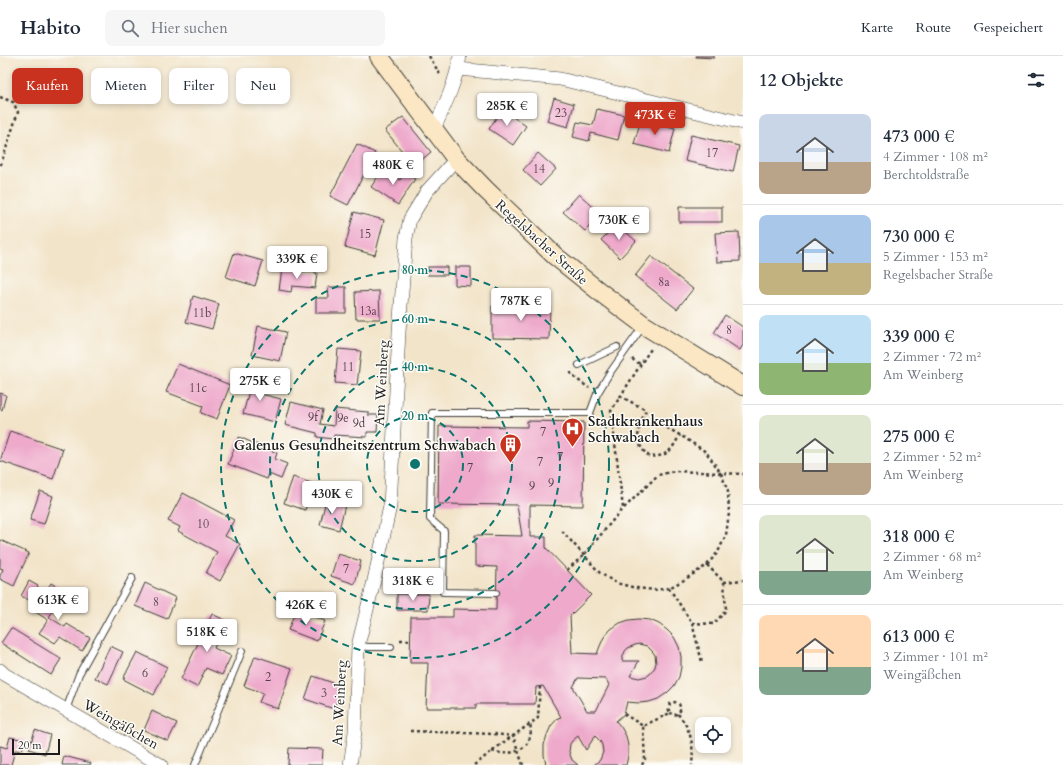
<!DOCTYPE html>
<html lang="de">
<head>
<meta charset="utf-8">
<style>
  :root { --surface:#fff; --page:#f6f6f7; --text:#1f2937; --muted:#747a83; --line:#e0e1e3; --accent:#c8321e }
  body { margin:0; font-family:Cardo,serif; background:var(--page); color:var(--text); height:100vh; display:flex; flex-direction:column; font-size:15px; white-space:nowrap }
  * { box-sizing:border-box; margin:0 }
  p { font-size:13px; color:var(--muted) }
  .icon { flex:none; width:22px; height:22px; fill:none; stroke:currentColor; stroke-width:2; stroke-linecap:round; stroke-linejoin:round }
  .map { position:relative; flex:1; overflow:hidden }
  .panel { display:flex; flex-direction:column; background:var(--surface); width:320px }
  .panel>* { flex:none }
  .guide { position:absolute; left:12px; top:12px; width:380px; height:36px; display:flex; gap:8px }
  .fabs { position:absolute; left:695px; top:661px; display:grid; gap:8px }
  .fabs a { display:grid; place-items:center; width:36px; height:36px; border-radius:8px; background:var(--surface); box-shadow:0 2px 6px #0003; font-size:20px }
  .scale { position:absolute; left:12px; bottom:10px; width:48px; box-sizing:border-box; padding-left:4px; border:2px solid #1c1c1c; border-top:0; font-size:11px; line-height:14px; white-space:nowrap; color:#1c1c1c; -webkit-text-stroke:3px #fdfcf7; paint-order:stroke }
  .price { position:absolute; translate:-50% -34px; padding:0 9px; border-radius:4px; background:#fff; color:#222; font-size:13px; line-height:26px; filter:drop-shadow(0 1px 2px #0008) }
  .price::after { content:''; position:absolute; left:50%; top:24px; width:12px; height:9px; margin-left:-6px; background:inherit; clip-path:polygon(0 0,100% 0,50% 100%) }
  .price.on { background:var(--accent); color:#fff }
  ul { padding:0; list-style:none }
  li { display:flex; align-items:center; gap:12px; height:100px; padding:0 16px }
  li+li { border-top:1px solid var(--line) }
  li span { display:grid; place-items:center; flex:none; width:112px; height:80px; border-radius:8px; color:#555 }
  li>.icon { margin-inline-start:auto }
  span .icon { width:48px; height:48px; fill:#fffc; stroke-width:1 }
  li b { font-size:17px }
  h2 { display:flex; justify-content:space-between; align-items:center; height:48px; padding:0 16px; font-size:17px }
  .tag { padding:0 14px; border-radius:8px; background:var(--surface); box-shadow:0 2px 6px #0003; font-size:14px; line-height:36px }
  .tag.on { background:var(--accent); color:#fff }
  header { display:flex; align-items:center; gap:24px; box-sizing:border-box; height:56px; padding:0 20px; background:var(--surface); border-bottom:1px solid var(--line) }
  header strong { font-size:19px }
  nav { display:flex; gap:22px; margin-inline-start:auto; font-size:14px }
  .search { width:280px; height:36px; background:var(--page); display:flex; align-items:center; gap:10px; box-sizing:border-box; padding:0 14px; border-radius:8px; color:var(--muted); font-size:15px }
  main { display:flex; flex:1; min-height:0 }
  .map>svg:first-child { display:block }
</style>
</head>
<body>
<header>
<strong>Habito</strong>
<div class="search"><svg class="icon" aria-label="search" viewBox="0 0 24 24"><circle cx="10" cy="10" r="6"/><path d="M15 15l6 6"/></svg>Hier suchen</div>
<nav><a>Karte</a><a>Route</a><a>Gespeichert</a></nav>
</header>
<main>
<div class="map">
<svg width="743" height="709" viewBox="0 0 743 709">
  <rect width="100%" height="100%" fill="#fdfcf7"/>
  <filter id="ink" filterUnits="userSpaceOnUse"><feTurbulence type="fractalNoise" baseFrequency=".025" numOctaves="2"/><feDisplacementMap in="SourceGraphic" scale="8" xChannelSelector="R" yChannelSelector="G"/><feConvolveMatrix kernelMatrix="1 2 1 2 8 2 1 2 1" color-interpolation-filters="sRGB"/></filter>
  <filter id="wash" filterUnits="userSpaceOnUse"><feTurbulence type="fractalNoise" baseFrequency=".012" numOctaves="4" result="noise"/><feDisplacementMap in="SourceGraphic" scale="16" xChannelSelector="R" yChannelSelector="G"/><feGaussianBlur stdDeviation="0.9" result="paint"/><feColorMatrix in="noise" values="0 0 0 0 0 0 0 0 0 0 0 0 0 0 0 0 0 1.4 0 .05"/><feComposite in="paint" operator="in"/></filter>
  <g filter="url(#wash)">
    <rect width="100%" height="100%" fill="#f2e4c9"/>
    <g id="blocks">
      <g fill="#eea9cb" fill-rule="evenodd">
        <polygon points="696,0 714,0 714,2 696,1"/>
        <polygon points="554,42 574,48 568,71 547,65"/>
        <polygon points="502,53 526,70 513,89 489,73"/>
        <polygon points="597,53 624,59 618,84 591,77 589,85 573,81 577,66 593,69"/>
        <polygon points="403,61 431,96 414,110 385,74"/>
        <polygon points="641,63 675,72 669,97 634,88"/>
        <polygon points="691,79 739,90 733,116 685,105"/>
        <polygon points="357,88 375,97 348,149 330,140"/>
        <polygon points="538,97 556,113 540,130 523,114"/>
        <polygon points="383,113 400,124 405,117 415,123 398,149 371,131"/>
        <polygon points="579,138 601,158 585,175 563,156"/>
        <rect x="679" y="151" width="43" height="15"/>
        <polygon points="354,156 384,164 375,199 345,191"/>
        <polygon points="617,168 636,185 620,202 601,184"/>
        <polygon points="739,176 740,205 717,206 715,177"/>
        <polygon points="234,197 263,205 255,230 226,221"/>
        <polygon points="651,200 693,233 677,253 635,220"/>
        <rect x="428" y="211" width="19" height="8"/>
        <polygon points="455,211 471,211 471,230 455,229"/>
        <polygon points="282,213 317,217 315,232 292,230 291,236 279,234"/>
        <polygon points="328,231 346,231 346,257 316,257 316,242 329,242"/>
        <polygon points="379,235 380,263 356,263 355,236"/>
        <polygon points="193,240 219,248 212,273 186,266"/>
        <polygon points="492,250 550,251 549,283 492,282"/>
        <polygon points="725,259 743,271 743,289 740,294 714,277"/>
        <polygon points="258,270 286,276 280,305 252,299"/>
        <polygon points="338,293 361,295 357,329 335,327"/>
        <polygon points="178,308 230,329 217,363 201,357 203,350 166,336"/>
        <polygon points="244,319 256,322 253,336 281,343 275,366 243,358 249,335 241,332"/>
        <polygon points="0,337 6,339 2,354 0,353"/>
        <polygon points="291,346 323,354 320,368 334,370 335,353 368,356 368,359 378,359 377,376 367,376 367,381 334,379 333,383 317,381 317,377 285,369"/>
        <path d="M527,365L584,366L583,450L530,449V481H546V492L591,539L570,560L572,597L597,598L600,590L604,581L611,573L620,567L629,564L639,563L650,564L659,568L667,574L674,581L679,591L681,601V611L679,621L674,630L667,637L658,643L649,646L639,647L627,646L624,658L616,665L621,671L626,680L628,690V700L626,709H594L600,704L603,696L602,689L600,685L595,680L586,694L578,680L572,685L570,688L569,696L572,704L578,709H546L544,699V689L547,679L551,670L558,662L561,661L543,630L536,631L535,648H476V652H426L428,607H410L411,561H453V553L496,554L497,511L475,510V479L522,480L517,449L438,448L439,370L527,371ZM639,588L647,590L653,596L655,599L656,607L655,611L650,618L647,620L639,622L630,620L639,605H622V603L625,595L628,592L635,589ZM578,622L606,623L609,629L596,655H587L573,631Z"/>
        <polygon points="10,375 63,393 53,423 0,405"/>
        <polygon points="239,381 277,397 275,403 287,408 281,423 269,418 267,423 228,408"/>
        <polygon points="293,421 314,428 305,454 284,447"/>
        <polygon points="40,435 53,440 44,468 30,464"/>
        <polygon points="183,437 234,464 225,480 240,488 220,525 206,517 217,496 178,475 180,471 168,465"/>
        <polygon points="326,444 345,449 339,474 320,469"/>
        <polygon points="0,484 29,497 14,530 0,523 0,520 3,513 0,512"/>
        <polygon points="338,498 361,505 355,528 331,520"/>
        <circle cx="406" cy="517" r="3"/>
        <polygon points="29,525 38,530 31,545 21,540"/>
        <polygon points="51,527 65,536 49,561 65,571 67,568 90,582 82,595 60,581 55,587 39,577 48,564 34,555"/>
        <polygon points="145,527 176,542 167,563 135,550"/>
        <polygon points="397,538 429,538 428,554 397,554"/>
        <polygon points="296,554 325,565 317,585 288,574"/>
        <polygon points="212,558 227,565 214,592 231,600 222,619 206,612 197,631 181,623"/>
        <polygon points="11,572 61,603 51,619 1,587"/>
        <polygon points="110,590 123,596 108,628 95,622"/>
        <polygon points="137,596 167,611 154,639 123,623"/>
        <polygon points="255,600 292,612 278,653 259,646 263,637 244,630"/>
        <polygon points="313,620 342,630 334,653 305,643"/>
        <polygon points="152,655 177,667 168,685 144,674"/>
        <polygon points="35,674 50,679 45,698 29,693"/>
        <polygon points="10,681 25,684 22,695 15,694 11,709 0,709 0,690 7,692"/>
        <polygon points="289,692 323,693 322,709 288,709"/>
        <polygon points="64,700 91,707 90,709 62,709"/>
      </g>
    </g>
  </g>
  <g filter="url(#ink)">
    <use href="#blocks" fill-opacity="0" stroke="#3c3a36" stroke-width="1"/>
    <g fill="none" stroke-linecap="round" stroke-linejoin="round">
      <defs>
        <g id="lane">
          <polyline points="579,309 617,291"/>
          <polyline points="496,537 443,536 444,475 430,463 432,357 590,357 597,338 609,318 643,270"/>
          <polyline points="358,590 369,591 391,591"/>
          <polyline points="66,654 79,618 132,522"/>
          <polyline points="195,709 214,664 242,595"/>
        </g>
        <g id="street">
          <polyline points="458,13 560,23 743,67"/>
          <path d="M434,73C445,49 456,26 460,0"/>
          <polyline points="0,614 4,618 161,709"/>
          <polyline points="350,709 355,676 358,590 373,529 390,450 399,276 406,182 410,163 427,135 456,103"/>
        </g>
        <polyline id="secondary" points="379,0 456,103 486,134 555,200 600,236 644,269 743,330"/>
      </defs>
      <use href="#lane" stroke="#3c3a36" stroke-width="8"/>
      <use href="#street" stroke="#3c3a36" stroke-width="14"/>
      <use href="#secondary" stroke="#3c3a36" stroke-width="20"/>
      <g stroke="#3c3a36" stroke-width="2.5" stroke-dasharray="3 3" stroke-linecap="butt">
        <polyline points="429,0 441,20"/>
        <polyline points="0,41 13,46 18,56 0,111"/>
        <polyline points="632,303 640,308"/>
        <polyline points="571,316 571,319 589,332"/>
        <path d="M620,340L646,354C638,372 632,387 650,401C669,400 671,394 680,379"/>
        <polyline points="624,452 658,419 675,415 743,418"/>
        <polyline points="562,475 600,517 616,527 636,532 655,534 669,532 684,524 707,509 718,496 726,479 729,457 728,436 721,417 706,396 680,379 662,369 641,366 612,367"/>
        <polyline points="707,509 724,526 743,524"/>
        <polyline points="567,514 584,499 623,452 611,355 648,297 651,293"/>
        <polyline points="669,532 692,567 702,606"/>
        <polyline points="692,567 714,568 726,554 724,526"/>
        <polyline points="400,584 410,584"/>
        <polyline points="624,658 643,670 670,657 668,652 670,648 675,646 679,648 681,653 678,658 674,659 670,657"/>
        <path d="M678,658C682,663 686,668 688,674C693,685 693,698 692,709"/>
        <polyline points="410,675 494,678 513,680"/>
        <path d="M492,695C505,700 526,697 530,681C531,677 531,672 530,668"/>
        <polyline points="474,709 512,680"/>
        <polyline points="523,709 513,680 538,662 540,630"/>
        <polyline points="642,709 645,703 643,670"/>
      </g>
      <use href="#lane" stroke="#fff" stroke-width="6"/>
      <use href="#street" stroke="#fff" stroke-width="13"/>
      <use href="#secondary" stroke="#fbe7c3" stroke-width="18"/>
    </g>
  </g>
  <g fill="none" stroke="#0f766e" stroke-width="2" stroke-dasharray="7 5">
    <circle cx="415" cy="408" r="48"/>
    <circle cx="415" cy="408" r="97"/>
    <circle cx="415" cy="408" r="145"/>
    <circle cx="415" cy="408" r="194"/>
  </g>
  <defs>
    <symbol id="hospital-pin" viewBox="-11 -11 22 30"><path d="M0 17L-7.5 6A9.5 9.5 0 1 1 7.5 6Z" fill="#c8321e" stroke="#fdfcf7"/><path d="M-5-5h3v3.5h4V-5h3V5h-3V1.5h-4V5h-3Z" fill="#fff"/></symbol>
    <symbol id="building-pin" viewBox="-11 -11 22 30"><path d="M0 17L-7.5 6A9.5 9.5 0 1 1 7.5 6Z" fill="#c8321e" stroke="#fdfcf7"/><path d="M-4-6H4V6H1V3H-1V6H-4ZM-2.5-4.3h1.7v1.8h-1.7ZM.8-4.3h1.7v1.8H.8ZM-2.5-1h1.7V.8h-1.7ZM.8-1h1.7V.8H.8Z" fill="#fff"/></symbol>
  </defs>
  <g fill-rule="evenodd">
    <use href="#hospital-pin" x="560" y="360" width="25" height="34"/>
    <use href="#building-pin" x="498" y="376" width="25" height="34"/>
  </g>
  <g text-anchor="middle" stroke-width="3" stroke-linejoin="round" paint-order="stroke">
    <g font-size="12" fill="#503f48">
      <text x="561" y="61">23</text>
      <text x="712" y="101">17</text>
      <text x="539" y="117">14</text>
      <text x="365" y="182">15</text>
      <text x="664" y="230">8a</text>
      <text x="368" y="259">13a</text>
      <text x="202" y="261">11b</text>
      <text x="729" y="278">8</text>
      <text x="348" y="315">11</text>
      <text x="198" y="336">11c</text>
      <text x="313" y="365">9f</text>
      <text x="343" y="366">9e</text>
      <text x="359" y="371">9d</text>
      <text x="543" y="380">7</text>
      <text x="560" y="405">7</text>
      <text x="540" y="410">7</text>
      <text x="470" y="416">7</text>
      <text x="551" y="431">9</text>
      <text x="532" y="434">9</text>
      <text x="203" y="472">10</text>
      <text x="346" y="517">7</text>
      <text x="156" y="550">8</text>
      <text x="145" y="621">6</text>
      <text x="268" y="625">2</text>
      <text x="324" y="641">3</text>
    </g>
    <g font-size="14" fill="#1c1c1c" stroke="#fdfcf7">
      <text transform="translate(542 186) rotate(42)" y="5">Regelsbacher Straße</text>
      <text transform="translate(381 327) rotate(-87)" y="5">Am Weinberg</text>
      <text transform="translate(339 647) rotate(-87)" y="5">Am Weinberg</text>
      <text transform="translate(121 668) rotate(30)" y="5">Weingäßchen</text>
    </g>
    <g font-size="14" font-weight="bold" fill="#1c1c1c" stroke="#fdfcf7" text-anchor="start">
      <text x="588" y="370">Stadtkrankenhaus<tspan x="588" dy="16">Schwabach</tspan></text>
      <text x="496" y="394" text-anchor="end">Galenus Gesundheitszentrum Schwabach</text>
    </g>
  </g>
  <circle cx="415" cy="408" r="6" fill="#0f766e" stroke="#fdfcf7" stroke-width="2"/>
  <g font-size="12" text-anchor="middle" font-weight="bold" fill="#0f766e" stroke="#fdfcf7" stroke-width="3" stroke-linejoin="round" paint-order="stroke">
    <text x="415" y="218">80 m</text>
    <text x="415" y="267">60 m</text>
    <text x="415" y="315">40 m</text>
    <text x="415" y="364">20 m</text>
  </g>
</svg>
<div class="fabs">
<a><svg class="icon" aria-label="locate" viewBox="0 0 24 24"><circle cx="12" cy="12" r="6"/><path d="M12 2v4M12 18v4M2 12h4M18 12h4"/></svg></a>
</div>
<div class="scale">20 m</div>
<b class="price" style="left:507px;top:71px">285K €</b>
<b class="price on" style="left:655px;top:80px">473K €</b>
<b class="price" style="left:393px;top:130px">480K €</b>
<b class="price" style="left:619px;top:185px">730K €</b>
<b class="price" style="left:297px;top:224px">339K €</b>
<b class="price" style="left:521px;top:266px">787K €</b>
<b class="price" style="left:260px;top:346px">275K €</b>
<b class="price" style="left:332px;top:459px">430K €</b>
<b class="price" style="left:413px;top:546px">318K €</b>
<b class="price" style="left:58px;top:565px">613K €</b>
<b class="price" style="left:306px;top:570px">426K €</b>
<b class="price" style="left:207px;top:597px">518K €</b>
<div class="guide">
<a class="tag on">Kaufen</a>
<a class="tag">Mieten</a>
<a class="tag">Filter</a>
<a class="tag">Neu</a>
</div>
</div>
<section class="panel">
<h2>12 Objekte<svg class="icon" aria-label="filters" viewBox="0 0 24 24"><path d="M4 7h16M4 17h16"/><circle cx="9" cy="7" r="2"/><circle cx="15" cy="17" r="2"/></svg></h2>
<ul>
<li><span style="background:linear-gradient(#c9d6e8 60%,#b9a48a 0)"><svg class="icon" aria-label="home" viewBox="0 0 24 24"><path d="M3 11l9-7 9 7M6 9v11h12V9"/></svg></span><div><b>473 000 €</b><p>4 Zimmer · 108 m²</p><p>Berchtoldstraße</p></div></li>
<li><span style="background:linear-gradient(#a9c7e8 60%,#c2b280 0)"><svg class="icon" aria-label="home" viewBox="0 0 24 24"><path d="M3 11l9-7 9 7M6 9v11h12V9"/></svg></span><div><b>730 000 €</b><p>5 Zimmer · 153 m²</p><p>Regelsbacher Straße</p></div></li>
<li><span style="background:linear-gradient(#bfe0f5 60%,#8fb573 0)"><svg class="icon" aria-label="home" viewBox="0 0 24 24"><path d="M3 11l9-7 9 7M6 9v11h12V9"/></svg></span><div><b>339 000 €</b><p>2 Zimmer · 72 m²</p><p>Am Weinberg</p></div></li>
<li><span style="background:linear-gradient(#dfe7d0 60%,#b9a48a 0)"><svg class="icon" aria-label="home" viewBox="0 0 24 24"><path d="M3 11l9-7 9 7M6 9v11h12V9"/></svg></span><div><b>275 000 €</b><p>2 Zimmer · 52 m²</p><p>Am Weinberg</p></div></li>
<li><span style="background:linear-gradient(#dfe7d0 70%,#7fa58c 0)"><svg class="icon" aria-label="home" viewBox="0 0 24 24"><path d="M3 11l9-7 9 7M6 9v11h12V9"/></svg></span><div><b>318 000 €</b><p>2 Zimmer · 68 m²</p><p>Am Weinberg</p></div></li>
<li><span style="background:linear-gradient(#ffd9b3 65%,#7fa58c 0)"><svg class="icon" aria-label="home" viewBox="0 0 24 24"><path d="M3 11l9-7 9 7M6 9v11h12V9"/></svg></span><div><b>613 000 €</b><p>3 Zimmer · 101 m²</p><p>Weingäßchen</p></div></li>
</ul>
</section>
</main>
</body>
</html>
